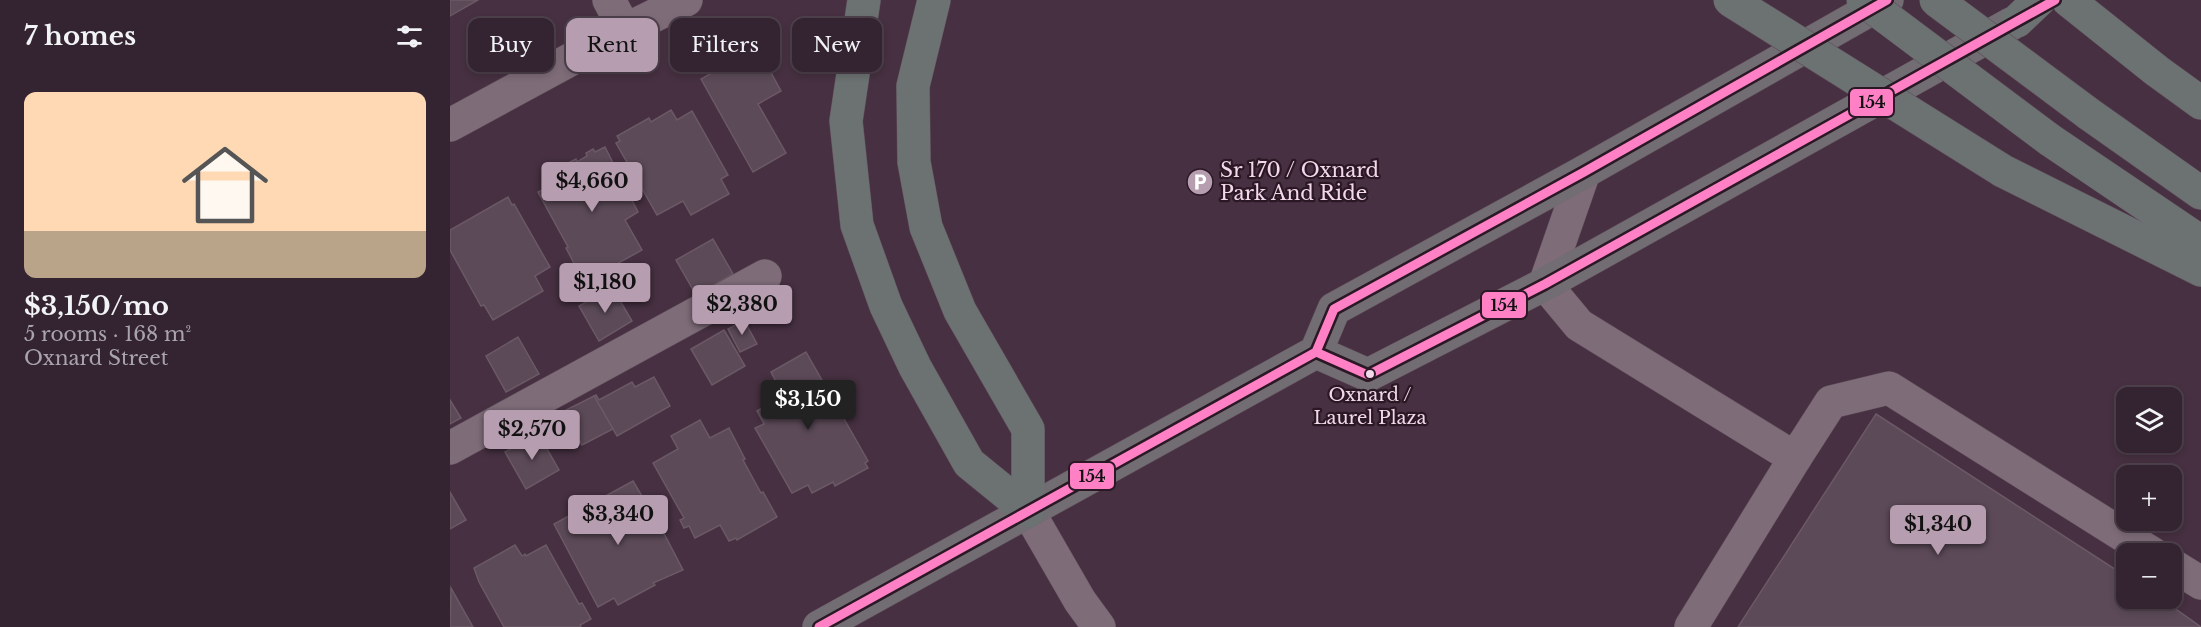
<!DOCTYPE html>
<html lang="en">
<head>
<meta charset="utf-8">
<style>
  :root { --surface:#342431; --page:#3f303d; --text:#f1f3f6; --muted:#a9a4ab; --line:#4e414d; --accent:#b69daf }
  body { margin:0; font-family:"Libre Baskerville",serif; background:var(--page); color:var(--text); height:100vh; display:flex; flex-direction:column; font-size:22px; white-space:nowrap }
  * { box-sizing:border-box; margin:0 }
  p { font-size:20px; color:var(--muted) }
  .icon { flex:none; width:33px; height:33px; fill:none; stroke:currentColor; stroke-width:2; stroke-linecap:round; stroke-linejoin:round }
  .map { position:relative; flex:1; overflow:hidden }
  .drawer { display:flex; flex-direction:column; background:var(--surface); width:450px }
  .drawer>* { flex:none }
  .top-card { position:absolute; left:18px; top:18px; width:570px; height:54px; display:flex; gap:12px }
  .fabs { position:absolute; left:1666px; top:387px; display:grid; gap:12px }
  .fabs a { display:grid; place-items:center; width:66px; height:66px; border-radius:12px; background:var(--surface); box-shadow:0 3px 9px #0003,0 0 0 2px var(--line); font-size:30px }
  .price { position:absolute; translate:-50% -51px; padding:0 14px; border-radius:6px; background:var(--accent); color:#111; font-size:20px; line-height:39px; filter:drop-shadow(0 2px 3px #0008) }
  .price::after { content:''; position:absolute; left:50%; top:36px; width:18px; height:14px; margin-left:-9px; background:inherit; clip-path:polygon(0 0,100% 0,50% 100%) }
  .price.selected { background:#222; color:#fff }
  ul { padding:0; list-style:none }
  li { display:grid; align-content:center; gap:12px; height:318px; padding:0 24px }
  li+li { border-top:2px solid var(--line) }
  li span { display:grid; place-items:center; height:186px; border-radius:12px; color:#555 }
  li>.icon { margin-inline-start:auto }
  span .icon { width:108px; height:108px; fill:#fffc; stroke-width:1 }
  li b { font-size:26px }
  h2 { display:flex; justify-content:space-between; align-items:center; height:72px; padding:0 24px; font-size:26px }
  .chip { padding:0 21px; border-radius:12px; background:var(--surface); box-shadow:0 3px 9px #0003,0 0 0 2px var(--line); font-size:21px; line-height:54px }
  .chip.selected { background:var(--accent); color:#111 }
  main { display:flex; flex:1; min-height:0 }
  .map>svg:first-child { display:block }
</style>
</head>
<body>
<main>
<section class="drawer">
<h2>7 homes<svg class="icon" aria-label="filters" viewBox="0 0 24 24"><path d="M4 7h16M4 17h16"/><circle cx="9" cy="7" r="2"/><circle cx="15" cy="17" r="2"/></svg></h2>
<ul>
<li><span style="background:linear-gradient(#ffd9b3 75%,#b9a48a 0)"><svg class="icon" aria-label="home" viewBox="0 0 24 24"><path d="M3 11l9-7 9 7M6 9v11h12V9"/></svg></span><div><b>$3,150/mo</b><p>5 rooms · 168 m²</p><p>Oxnard Street</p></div></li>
</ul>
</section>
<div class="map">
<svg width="1751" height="627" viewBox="0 0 1751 627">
  <rect width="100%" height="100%" fill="#463041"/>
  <g fill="#5c4a58" stroke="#6b5966" stroke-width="1.5">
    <polygon points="0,0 28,0 0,16"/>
    <polygon points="307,47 331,91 308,104 336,153 303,172 251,79"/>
    <polygon points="221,110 227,120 242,111 278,175 271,179 279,194 241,215 233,201 207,215 166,143 170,141 167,136 199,118 201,122"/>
    <polygon points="155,147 188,212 175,220 192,250 134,282 116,248 118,247 88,192 104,184 100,176 104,174 104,172 118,167 116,164 126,159 127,162 137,156 136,153 143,149 145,152"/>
    <polygon points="58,197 62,205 64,204 100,267 85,276 93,291 43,320 34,305 31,306 0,250 0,230"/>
    <polygon points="263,239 283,274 246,295 226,260"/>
    <polygon points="162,287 182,321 149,341 129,306"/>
    <polygon points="294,320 307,344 290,352 278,329"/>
    <polygon points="274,330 295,366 262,385 241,349"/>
    <polygon points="68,337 89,374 56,392 36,356"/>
    <polygon points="356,352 418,461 415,463 418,468 385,486 383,482 362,493 358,485 342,493 305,428 314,424 307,411 333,395 321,372"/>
    <polygon points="204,377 220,406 167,436 144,396 146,395 149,400 182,382 185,387"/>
    <polygon points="144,396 163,429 132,445 114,411"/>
    <polygon points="0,400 11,418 0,424"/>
    <polygon points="1426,414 1677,577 1677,598 1710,598 1751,627 1288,627"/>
    <polygon points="250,420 260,438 279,428 295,459 293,460 311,493 313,492 327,517 287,540 286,538 279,541 270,525 245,538 239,526 234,528 230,520 234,518 203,463 228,449 221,436"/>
    <polygon points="88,433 109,470 76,489 55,452"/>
    <polygon points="183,481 193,498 195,497 233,570 203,583 205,585 168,605 164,598 148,607 104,524"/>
    <polygon points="0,492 16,520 0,529"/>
    <polygon points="65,545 72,556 75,554 76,556 96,545 129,604 132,603 141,619 130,625 131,627 54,627 29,582 24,568"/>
    <polygon points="1,588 23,627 0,627"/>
  </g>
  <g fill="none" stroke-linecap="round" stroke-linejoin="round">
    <defs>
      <g id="minor">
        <polyline points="159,0 175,30"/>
        <polyline points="0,125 175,30 236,0"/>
        <polyline points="1134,172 1095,284 1129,325 1345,458 1381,402 1439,388 1703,554"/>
        <polyline points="0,448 315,276"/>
        <polyline points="578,511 630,601 649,627"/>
        <polyline points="1722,565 1751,583"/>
        <polyline points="1241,627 1345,458"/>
      </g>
      <g id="major">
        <polyline points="866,352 918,375 1095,284 1561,24"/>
        <polyline points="369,627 866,352 884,309 1134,172 1437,0"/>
      </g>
      <g id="highway">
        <polyline points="414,0 396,121 407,225 436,306 465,367 519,463 578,511"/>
        <polyline points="484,0 463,86 464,162 476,227 510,311 578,429 578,511"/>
        <polyline points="1618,0 1707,71 1751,103"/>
        <polyline points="1567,21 1589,0"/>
        <polyline points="1639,114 1751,193"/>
        <polyline points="1600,140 1751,242"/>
        <polyline points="1553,171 1751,270"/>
      </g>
    </defs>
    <use href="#minor" stroke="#5f4c5a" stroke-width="34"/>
    <use href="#major" stroke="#5f4c5a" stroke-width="34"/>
    <use href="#highway" stroke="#5f4c5a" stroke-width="34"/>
    <use href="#minor" stroke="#7e6c79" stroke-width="33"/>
    <use href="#major" stroke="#726c73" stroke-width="33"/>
    <use href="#highway" stroke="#6c7172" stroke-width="33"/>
    <defs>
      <g id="highway-bridge">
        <polyline points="1280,0 1553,171"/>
        <polyline points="1413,0 1600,140"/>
        <polyline points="1486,0 1639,114"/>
      </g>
    </defs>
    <use href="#highway-bridge" stroke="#5f4c5a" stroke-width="34" stroke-linecap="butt"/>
    <use href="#highway-bridge" stroke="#6c7172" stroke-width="33"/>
    <defs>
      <g id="bus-1">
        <polyline points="866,352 918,375 1095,284 1605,0"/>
        <polyline points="369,627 866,352 884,309 1134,172 1437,0"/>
      </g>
    </defs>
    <use href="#bus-1" stroke="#2a1825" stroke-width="14"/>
    <use href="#bus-1" stroke="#ff80c5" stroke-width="9"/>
  </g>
  <defs>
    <symbol id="parking-disc" viewBox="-11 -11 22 22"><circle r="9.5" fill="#b69daf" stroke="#2a1825"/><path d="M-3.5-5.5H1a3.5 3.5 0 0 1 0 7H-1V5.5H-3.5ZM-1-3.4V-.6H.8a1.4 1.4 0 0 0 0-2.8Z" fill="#fff"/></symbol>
  </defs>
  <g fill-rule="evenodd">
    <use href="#parking-disc" x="735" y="167" width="30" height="30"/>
  </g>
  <circle fill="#f2d8ea" stroke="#2a1825" stroke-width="2" cx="920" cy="374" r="5"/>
  <g text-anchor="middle" stroke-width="4.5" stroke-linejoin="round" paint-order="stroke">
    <g font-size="18" fill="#f2d8ea" stroke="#2a1825">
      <text x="920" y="401">Oxnard /<tspan x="920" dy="23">Laurel Plaza</tspan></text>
    </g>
    <g font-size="20" fill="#f2d8ea" stroke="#2a1825" text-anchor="start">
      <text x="770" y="177">Sr 170 / Oxnard<tspan x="770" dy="23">Park And Ride</tspan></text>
    </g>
  </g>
  <g stroke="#2a1825" stroke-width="2">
    <rect x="1399" y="88" width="45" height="29" rx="6" fill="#ff80c5"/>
    <rect x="1031" y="291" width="46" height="28" rx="6" fill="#ff80c5"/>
    <rect x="619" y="462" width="46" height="28" rx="6" fill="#ff80c5"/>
  </g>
  <g font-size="16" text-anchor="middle" font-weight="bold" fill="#111">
    <text x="1422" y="108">154</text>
    <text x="1054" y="311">154</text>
    <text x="642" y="482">154</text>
  </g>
</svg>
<div class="fabs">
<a><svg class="icon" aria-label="layers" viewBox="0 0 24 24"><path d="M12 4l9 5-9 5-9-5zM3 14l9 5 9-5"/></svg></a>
<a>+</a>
<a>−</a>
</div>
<b class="price" style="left:142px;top:213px">$4,660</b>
<b class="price" style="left:155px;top:314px">$1,180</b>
<b class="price" style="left:292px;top:336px">$2,380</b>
<b class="price selected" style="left:358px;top:431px">$3,150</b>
<b class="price" style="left:82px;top:461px">$2,570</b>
<b class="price" style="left:168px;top:546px">$3,340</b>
<b class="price" style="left:1488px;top:556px">$1,340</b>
<div class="top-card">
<a class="chip">Buy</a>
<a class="chip selected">Rent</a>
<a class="chip">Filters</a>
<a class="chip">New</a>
</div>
</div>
</main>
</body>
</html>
